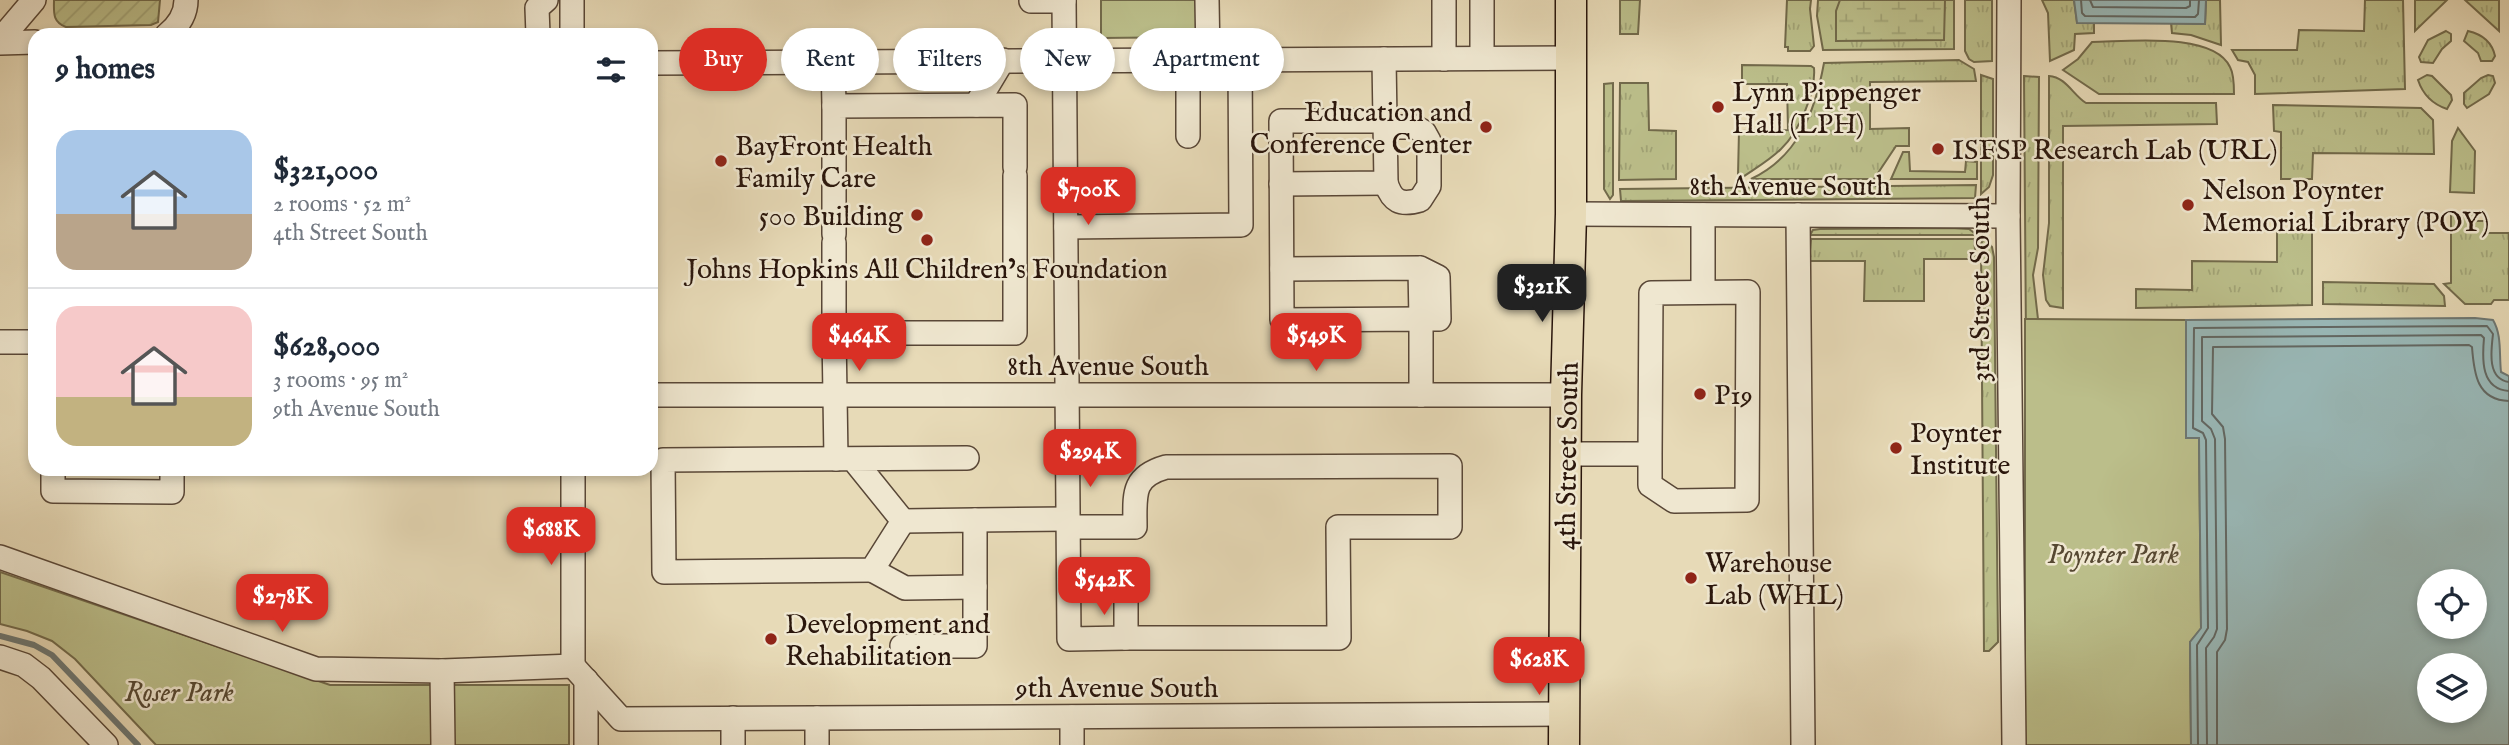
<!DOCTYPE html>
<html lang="en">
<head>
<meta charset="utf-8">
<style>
  :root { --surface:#fff; --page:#f2f2f3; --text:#1f2937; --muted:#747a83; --line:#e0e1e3; --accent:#d93025 }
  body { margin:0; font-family:"IM FELL English",serif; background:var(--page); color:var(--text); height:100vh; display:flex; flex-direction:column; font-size:26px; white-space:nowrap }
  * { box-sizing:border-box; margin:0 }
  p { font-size:23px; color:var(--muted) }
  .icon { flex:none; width:38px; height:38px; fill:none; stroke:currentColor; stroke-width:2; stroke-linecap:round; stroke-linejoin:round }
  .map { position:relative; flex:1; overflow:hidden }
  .details { position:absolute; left:28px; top:28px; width:630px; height:448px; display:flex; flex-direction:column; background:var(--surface); border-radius:21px; box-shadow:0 4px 10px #0003 }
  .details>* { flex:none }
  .hud { position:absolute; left:679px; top:28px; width:665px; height:63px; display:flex; gap:14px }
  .buttons { position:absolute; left:2417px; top:569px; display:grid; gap:14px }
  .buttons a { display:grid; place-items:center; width:70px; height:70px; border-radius:50%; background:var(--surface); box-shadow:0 4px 10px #0003; font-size:35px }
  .price { position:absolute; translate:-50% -60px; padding:0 16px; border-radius:14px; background:var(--accent); color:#fff; font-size:23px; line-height:46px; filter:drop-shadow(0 2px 4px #0008) }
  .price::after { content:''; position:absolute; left:50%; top:42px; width:21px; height:16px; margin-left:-10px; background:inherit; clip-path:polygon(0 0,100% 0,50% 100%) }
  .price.active { background:#222; color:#fff }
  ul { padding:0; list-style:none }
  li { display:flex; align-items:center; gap:21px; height:175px; padding:0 28px }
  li+li { border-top:2px solid var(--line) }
  li span { display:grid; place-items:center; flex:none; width:196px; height:140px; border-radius:21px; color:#555 }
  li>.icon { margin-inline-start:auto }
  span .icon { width:84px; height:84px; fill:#fffc; stroke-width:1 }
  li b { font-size:30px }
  h2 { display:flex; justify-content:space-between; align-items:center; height:84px; padding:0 28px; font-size:30px }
  .chip { padding:0 24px; border-radius:32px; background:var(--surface); box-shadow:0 4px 10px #0003; font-size:24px; line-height:63px }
  .chip.active { background:var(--accent); color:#fff }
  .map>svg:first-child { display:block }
</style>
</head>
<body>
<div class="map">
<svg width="2509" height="745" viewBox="0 0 2509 745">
  <defs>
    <pattern id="grass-tufts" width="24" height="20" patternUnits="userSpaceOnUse" patternTransform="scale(1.75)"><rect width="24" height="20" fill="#bbbe8a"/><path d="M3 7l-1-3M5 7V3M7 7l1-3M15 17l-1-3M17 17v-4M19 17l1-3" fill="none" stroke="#a1a376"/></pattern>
    <pattern id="wetland-marsh" width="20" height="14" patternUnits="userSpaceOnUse" patternTransform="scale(1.75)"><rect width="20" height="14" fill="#bbbe8a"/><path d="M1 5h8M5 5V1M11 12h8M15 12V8" fill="none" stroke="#a1a376"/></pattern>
    <pattern id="garden-furrows" width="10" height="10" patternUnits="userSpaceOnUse" patternTransform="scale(1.75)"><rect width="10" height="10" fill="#bbbe8a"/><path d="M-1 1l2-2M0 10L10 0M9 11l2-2" fill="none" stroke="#a1a376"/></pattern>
  </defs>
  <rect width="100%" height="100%" fill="#e7dab7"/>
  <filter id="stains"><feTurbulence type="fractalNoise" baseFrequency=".00286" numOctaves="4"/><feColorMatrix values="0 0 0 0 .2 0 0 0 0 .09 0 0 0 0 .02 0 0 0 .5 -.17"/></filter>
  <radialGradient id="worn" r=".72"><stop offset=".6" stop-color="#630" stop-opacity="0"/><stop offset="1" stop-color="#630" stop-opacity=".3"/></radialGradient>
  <g fill="url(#grass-tufts)" stroke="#726a4b" stroke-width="2">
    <polygon points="1620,0 1640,0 1638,34 1620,34"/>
    <polygon points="1787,0 1811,0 1810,9 1814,46 1810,51 1788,51 1788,47 1785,47"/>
    <polygon points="1818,0 1954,0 1954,49 1823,50 1817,16"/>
    <polygon points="1965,0 1992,0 1992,61 1974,62 1969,59 1965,51"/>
    <polygon points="2042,0 2074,0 2077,22 2094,23 2094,33 2075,34 2074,50 2050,61 2048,13"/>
    <polygon points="2206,0 2220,0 2221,45 2191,35 2172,33 2171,23 2205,24"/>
    <polygon points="2365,0 2403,0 2405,89 2255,94 2255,75 2248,62 2238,60 2232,50 2297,50 2299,30 2364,31"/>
    <polygon points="2415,0 2447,0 2415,31"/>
    <polygon points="2465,0 2499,0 2499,31"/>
    <polygon points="2446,31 2451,34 2451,41 2442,49 2433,63 2421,62 2419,57 2428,40"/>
    <path d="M2468,31C2481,34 2492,42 2495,56L2492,61H2481L2478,53L2464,41Z"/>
    <path d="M2092,42C2125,42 2213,31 2230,67C2234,74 2234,86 2234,94H2099L2063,70L2078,59Z"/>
    <path d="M1959,60L1974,69L1976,81L1870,82V129L1909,128V146H1896L1874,179H1751C1798,157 1815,112 1824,63Z"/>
    <path d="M1742,65L1811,66L1814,68C1816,92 1799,132 1781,149C1769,161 1754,169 1740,179L1738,175L1739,131L1788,130L1787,84H1742Z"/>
    <polygon points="1981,75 1993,79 1993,175 1989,187 1981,194"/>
    <path d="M2427,75L2432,76L2451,95L2452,100L2447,109C2432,104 2423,95 2418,80Z"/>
    <polygon points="2488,75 2493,76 2495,83 2489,94 2467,108 2464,104 2464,93 2481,78"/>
    <polygon points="2024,76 2039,77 2038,248 2033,275 2039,328 2051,745 2029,745"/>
    <path d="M2049,76C2066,77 2073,95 2086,103H2216L2217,124L2063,126V308L2050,306L2046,300L2043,275L2049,223Z"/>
    <polygon points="1613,83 1613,195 1610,199 1604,189 1604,84"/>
    <polygon points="1620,83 1648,83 1649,130 1676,131 1676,179 1619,180"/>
    <polygon points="2273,105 2421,108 2433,120 2434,154 2313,153 2312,179 2281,179 2281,132 2274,131"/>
    <polygon points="2458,128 2475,151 2474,193 2450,192 2452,141"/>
    <polygon points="1903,152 1909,152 1910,171 1965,172 1966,161 1977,162 1977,179 1891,179"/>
    <polygon points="1976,185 1975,198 1621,201 1620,189"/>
    <polygon points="2451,214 2474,214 2474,221 2485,221 2485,233 2509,233 2509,300 2494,300 2491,304 2465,304 2444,284 2451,283"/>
    <polygon points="1950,228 1969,229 1977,235 1810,235 1813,230 1820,229"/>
    <polygon points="2277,231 2312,231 2312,305 2136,308 2136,289 2192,290 2192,261 2277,262"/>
    <polygon points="1984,238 1992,247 1994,257 1998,642 1989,651 1984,651 1981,244"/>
    <polygon points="1811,239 1974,239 1976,259 1924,259 1924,301 1864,301 1865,261 1809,261"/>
    <polygon points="2323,282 2434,284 2444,296 2445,306 2323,304"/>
  </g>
  <polygon fill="url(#wetland-marsh)" stroke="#726a4b" stroke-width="2" points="1840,0 1945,0 1944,40 1836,41 1836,11"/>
  <g fill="#bbbe8a" stroke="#726a4b" stroke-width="2">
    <polygon points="1101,0 1200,0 1200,37 1101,38"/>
    <polygon points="2025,319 2186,320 2186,437 2199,438 2201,629 2190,642 2191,745 2025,745"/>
    <polygon points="0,572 330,685 569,685 569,745 156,745 75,659 52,641 27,631 0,624"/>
  </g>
  <path fill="url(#garden-furrows)" stroke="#726a4b" stroke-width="2" d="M54,0H160L158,22L151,25L66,27C52,22 54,12 54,0Z"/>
  <g fill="#99b8b7" stroke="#6d7773" stroke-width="2" fill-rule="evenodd">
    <polygon points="2074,0 2206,0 2205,24 2077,23"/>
    <path d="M2475,318L2493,320C2502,335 2499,354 2501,372L2509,376V745H2191L2190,642L2201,628L2199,438H2186V320ZM2429,581H2474V626H2429ZM2429,665H2474V710H2429Z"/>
  </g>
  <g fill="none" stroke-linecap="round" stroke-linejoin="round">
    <g stroke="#626762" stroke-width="2">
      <polyline points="2081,0 2082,13 2085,16 2195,17 2198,14 2199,0"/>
      <polyline points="2090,0 2093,7 2186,8 2190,6 2190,0"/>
      <path d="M2198,745L2197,645L2208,628L2206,440L2203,433L2193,428L2194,328L2487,326L2493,334C2491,351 2487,379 2509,382"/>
      <path d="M2207,745L2206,648L2214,637L2217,629L2215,439L2211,429L2202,421V337L2481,335L2484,338C2482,360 2481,389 2509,391"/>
      <path d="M2217,745V652L2225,640L2227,629L2225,439L2223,427L2212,414L2213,347L2469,345L2472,347C2474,374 2477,400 2509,401"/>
    </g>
    <polyline stroke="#6d7773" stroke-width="6" points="0,636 34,645 52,655 138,745"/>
    <defs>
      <g id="minor">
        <polyline points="572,0 572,35"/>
        <polyline points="1064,0 1069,639 1126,638 1126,584 1069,584"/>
        <polyline points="1207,0 1208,59"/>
        <polyline points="1444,0 1444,59"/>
        <polyline points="1482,0 1482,58"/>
        <polyline points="2009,0 2008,216 2014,745"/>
        <polyline points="1031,1 1064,1"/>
        <path d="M167,35C178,26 186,14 186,0"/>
        <polyline points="538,35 537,8 546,0"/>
        <polyline points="0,40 34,0"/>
        <polyline points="0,43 35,42"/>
        <polyline points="1188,59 1188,136"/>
        <polyline points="833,61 834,106"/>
        <polyline points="651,63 1571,58"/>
        <polyline points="976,105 1003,60"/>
        <polyline points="1385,121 1281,121 1282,320 1421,319 1421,395"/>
        <path d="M1385,127H1415L1424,132L1429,141V186L1420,200C1400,206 1392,201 1386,183"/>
        <polyline points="1281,184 1386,183 1384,59"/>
        <polyline points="1571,214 2008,216"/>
        <polyline points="1703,215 1703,292"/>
        <polyline points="1798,215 1803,745"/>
        <polyline points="1066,227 1241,225 1240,59"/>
        <polyline points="834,234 834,106 1015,105 1015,167"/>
        <polyline points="834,243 834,333 1015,333 1015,176"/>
        <polyline points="1282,269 1420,268 1421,319 1439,319 1438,277 1420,268"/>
        <polyline points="834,333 836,459"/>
        <polyline points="0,342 35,342"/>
        <polyline points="651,395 1566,395"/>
        <polyline points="1565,454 1650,454 1651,293 1748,292 1747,500 1674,501 1650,485 1650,454"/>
        <polyline points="853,459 903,521 872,570 664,572 663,460 967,458"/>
        <polyline points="53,469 53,491 172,492 172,469"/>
        <polyline points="573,469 573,666"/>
        <polyline points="975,520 1068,519"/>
        <path d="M1068,527H1135C1135,495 1131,477 1166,467L1450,466V527H1338L1339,638H1126"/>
        <polyline points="0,557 316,669 442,671 573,666"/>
        <polyline points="872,570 905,588 975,587"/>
        <polyline points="902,646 975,646 975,520 903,521"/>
        <polyline points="0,657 24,665 41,678 106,745"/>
        <polyline points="573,666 621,719 1564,714"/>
        <polyline points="442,671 443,745"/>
        <polyline points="586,680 586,745"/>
        <polyline points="1072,717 1072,745"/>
        <polyline points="733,718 733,745"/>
        <polyline points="817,718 817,745"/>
      </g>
      <polyline id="major" points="1564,745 1566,395 1571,214 1571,0"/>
    </defs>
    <use href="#minor" stroke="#594737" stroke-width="26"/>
    <use href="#major" stroke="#2a160c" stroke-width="33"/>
    <use href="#minor" stroke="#efe7d0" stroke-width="23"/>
    <use href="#major" stroke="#e7dab7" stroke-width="30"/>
  </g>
  <g fill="#8f2418" stroke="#efe7d0" stroke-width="2.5">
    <circle cx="1718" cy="107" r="7"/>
    <circle cx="1486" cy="127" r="7"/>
    <circle cx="1938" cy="149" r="7"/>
    <circle cx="721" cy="161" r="7"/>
    <circle cx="2188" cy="205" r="7"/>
    <circle cx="917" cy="215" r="7"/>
    <circle cx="927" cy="240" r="7"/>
    <circle cx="1700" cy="394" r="7"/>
    <circle cx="1896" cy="448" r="7"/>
    <circle cx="1691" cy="578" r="7"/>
    <circle cx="771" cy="639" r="7"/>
  </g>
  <g text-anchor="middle" stroke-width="5" stroke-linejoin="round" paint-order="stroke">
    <g font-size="28" fill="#2a160c" stroke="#efe7d0" text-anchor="start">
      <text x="1732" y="101">Lynn Pippenger<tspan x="1732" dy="32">Hall (LPH)</tspan></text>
      <text x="1472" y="121" text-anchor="end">Education and<tspan x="1472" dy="32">Conference Center</tspan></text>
      <text x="735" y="155">BayFront Health<tspan x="735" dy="32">Family Care</tspan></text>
      <text x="1952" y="159">ISFSP Research Lab (URL)</text>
      <text x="2202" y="199">Nelson Poynter<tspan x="2202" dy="32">Memorial Library (POY)</tspan></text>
      <text x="903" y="225" text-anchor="end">500 Building</text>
      <text x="927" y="278" text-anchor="middle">Johns Hopkins All Children’s Foundation</text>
      <text x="1714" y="404">P19</text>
      <text x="1910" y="442">Poynter<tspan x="1910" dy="32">Institute</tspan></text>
      <text x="1705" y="572">Warehouse<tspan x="1705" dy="32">Lab (WHL)</tspan></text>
      <text x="785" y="633">Development and<tspan x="785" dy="32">Rehabilitation</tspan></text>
    </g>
    <g font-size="28" fill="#2a160c" stroke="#efe7d0">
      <text x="1790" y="195">8th Avenue South</text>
      <text transform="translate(1979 289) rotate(-90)" y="10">3rd Street South</text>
      <text x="1108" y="375">8th Avenue South</text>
      <text transform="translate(1566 456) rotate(-89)" y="10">4th Street South</text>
      <text x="1117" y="697">9th Avenue South</text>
    </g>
    <g font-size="28" font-style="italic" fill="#564832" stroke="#efe7d0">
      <text x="2113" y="563">Poynter Park</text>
      <text x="179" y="701">Roser Park</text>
    </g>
  </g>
  <rect width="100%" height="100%" filter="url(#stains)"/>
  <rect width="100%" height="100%" fill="url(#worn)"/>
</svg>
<div class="buttons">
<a><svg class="icon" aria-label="locate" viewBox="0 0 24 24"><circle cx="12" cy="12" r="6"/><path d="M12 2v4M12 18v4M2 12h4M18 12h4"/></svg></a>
<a><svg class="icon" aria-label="layers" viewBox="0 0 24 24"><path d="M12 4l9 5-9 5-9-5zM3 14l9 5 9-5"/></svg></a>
</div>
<b class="price" style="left:1088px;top:227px">$700K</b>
<b class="price active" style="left:1542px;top:324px">$321K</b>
<b class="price" style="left:859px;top:373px">$464K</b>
<b class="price" style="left:1316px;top:373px">$549K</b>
<b class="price" style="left:1090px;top:489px">$294K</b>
<b class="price" style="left:551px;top:567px">$688K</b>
<b class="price" style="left:1104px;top:617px">$542K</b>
<b class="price" style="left:282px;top:634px">$278K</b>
<b class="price" style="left:1539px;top:697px">$628K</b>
<div class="hud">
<a class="chip active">Buy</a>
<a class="chip">Rent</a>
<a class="chip">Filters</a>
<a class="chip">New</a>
<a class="chip">Apartment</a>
</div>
<section class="details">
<h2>9 homes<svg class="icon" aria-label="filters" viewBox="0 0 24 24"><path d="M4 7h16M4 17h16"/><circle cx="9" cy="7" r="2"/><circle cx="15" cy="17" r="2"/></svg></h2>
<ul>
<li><span style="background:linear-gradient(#a9c7e8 60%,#b9a48a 0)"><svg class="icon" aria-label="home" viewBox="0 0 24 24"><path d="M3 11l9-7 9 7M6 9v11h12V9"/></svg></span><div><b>$321,000</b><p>2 rooms · 52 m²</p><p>4th Street South</p></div></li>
<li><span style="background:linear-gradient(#f6c9c9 65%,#c2b280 0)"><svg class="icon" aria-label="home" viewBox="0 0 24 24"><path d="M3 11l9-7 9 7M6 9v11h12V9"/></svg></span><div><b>$628,000</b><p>3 rooms · 95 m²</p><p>9th Avenue South</p></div></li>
</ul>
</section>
</div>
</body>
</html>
